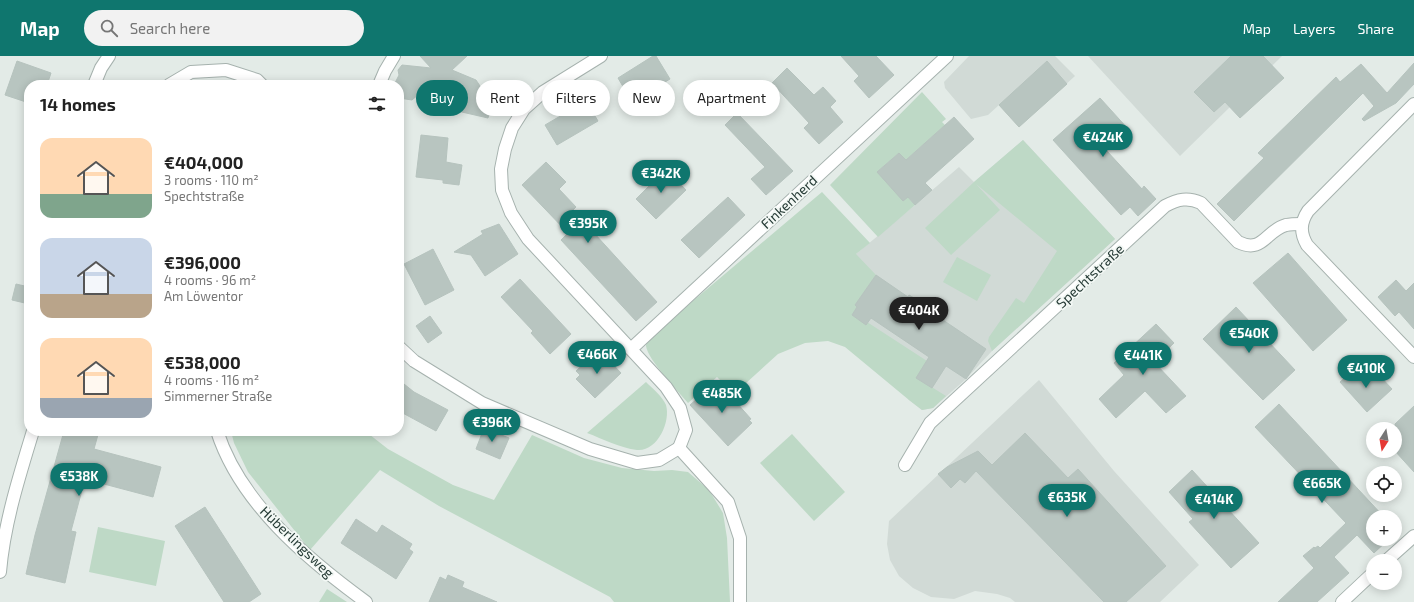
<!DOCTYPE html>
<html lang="en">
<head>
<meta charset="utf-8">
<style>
  :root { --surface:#fff; --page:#f2f2f2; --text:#222; --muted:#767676; --accent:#0f766e }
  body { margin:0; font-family:"Exo 2",sans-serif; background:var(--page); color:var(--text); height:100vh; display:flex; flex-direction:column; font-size:15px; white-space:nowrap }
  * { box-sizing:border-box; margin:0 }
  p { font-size:13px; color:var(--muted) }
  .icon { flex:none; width:22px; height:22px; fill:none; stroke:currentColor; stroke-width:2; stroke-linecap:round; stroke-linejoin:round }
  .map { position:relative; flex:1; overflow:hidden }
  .side { position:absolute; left:24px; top:24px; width:380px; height:356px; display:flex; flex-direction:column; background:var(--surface); border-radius:16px; box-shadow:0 2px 10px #0003 }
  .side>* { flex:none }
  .hud { position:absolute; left:416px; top:24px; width:380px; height:36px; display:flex; gap:8px }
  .needle { width:26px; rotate:191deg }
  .buttons { position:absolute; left:1366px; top:366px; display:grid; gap:8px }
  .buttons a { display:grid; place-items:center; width:36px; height:36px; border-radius:50%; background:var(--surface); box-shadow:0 2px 10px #0003; font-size:20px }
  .price { position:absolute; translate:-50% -34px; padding:0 9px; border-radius:14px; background:var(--accent); color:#fff; font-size:13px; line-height:26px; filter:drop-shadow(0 1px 2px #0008) }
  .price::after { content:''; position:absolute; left:50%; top:24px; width:12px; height:9px; margin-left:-6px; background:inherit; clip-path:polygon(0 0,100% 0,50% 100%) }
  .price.on { background:#222; color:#fff }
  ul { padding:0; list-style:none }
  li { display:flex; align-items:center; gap:12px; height:100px; padding:0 16px }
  li span { display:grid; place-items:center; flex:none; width:112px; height:80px; border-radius:12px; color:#555 }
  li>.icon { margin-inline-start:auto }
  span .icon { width:48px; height:48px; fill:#fffc; stroke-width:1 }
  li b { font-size:17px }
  h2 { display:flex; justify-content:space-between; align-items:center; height:48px; padding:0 16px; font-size:17px }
  .chip { padding:0 14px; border-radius:18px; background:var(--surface); box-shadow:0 2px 10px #0003; font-size:14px; line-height:36px }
  .chip.on { background:var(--accent); color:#fff }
  header { display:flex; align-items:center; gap:24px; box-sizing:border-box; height:56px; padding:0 20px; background:var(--accent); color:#fff }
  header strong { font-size:19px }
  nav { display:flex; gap:22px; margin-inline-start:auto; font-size:14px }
  .search { width:280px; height:36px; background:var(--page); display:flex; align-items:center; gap:10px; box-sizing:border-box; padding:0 14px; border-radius:22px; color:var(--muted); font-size:15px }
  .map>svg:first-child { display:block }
</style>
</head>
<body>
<header>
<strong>Map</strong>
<div class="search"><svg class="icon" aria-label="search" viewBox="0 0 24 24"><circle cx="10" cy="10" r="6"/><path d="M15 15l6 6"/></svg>Search here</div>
<nav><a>Map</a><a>Layers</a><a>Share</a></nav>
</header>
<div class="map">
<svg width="1414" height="546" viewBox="0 0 1414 546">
  <rect width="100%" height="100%" fill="#e3ebe7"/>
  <g fill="#d1dad6">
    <polygon points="969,0 1055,0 1075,20 1019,71 999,49 988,59 971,63 945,32 944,26"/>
    <polygon points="1088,0 1282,0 1180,100"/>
    <polygon points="1023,84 1115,183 992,295 966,323 933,352 922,354 909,344 825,233 856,198 915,149 959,111 974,126"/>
    <polygon points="1039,324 1114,415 1199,509 1160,546 1015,546 1010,542 997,538 975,535 954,543 931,541 913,532 899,520 890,504 887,488 889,465"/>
  </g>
  <g fill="#bed9c6">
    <polygon points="922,36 946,63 942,66 945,69 906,104 899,97 877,116 908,141 915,149 878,181 830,129"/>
    <polygon points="1023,84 1115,183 992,295 988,285 989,281 1016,242 1024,247 1057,195 976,128 1000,154 951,199 925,172 974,126"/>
    <path d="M822,136L870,187L856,198L876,219L855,249L857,251L852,259L866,268L867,266L927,305L917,322L946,340L933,352L922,354L909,344L845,291L828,285L805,287L778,298L734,338L717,321L688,347C678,335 648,304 646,290C646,287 648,284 649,282Z"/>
    <polygon points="957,201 991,219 977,245 943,226"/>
    <path d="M646,326C652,332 663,341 666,349C671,366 657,396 637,394C620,392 603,383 587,377Z"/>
    <polygon points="231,375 365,375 388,393 453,429 494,444 532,379 584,402 622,412 654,415 672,414 688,416 709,434 723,457 727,482 730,546 614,546 610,541 439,450 380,414 310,494 248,416 234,387"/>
    <polygon points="792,378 845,436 814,465 760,407"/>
    <polygon points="98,471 165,485 156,530 89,516"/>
    <polygon points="327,533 347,546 319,546"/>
  </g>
  <g fill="#b8c5c0" stroke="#b6c3be">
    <polygon points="420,0 467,0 452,14 476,24 492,48 488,62 440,51 430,56 419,38 412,44 399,42 399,29 394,29 399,19 398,14 402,9 431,12"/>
    <polygon points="653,0 656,0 670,23 632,46 618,22"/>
    <polygon points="841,0 876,0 894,19 869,42 854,25 859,20"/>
    <polygon points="1231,0 1263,0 1284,22 1240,62 1225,46 1214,56 1194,36"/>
    <polygon points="17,5 51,17 47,29 29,29 29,47 5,39"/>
    <polygon points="1047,5 1067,28 1019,71 999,49"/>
    <polygon points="1414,7 1414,28 1396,47 1364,65 1362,63 1374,50 1363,37 1234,165 1217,148 1264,102 1258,97 1336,21 1340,26 1361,8 1387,37"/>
    <polygon points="787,12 814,39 823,31 836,45 830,51 843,66 819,88 804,72 809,67 772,27"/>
    <polygon points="1100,42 1129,74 1106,94 1142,133 1144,130 1156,143 1138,160 1130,151 1121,159 1053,84"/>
    <polygon points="586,45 598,65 557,89 545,69"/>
    <polygon points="737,57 793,115 766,139 751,123 765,111 725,69"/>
    <polygon points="954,61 974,83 925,127 932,134 915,149 908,141 903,145 877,116 899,97 906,104"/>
    <polygon points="421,79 448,82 446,106 462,109 459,129 443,127 443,124 416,121"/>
    <polygon points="546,106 566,126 559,133 576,151 573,154 657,246 636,265 561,184 568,177 522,129"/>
    <polygon points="666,113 686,134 656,163 636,143"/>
    <polygon points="728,141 745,159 699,202 681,184"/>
    <polygon points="499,168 518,198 485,220 471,199 454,196 483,178 481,175"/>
    <polygon points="433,193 454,234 425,249 404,208"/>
    <polygon points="1288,197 1347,264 1313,295 1253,227"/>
    <polygon points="876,219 908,241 909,239 924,248 938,258 937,260 986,293 966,323 946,310 932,332 916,322 929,301 871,262 866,269 852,259 857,251 855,249"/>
    <polygon points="520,223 571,278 550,298 531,277 533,275 501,241"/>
    <polygon points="1396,224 1406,235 1414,227 1414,273 1399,256 1395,260 1378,241"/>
    <polygon points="16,228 29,231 29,248 12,244"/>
    <polygon points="1236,251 1295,314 1263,344 1203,283"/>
    <polygon points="430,260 442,277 428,287 416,270"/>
    <polygon points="1156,268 1174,287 1154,306 1186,340 1166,357 1145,335 1116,362 1099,343 1124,319 1114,307"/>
    <polygon points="603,298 621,317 595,342 576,323 580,319 576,315 589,303 593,307"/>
    <polygon points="1353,315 1364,327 1376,316 1392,333 1367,356 1340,326"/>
    <polygon points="399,324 414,336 448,354 436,375 399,355"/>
    <polygon points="715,327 717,330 720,328 751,363 749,364 752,367 728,390 690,349"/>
    <polygon points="1279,348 1384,461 1373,461 1373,483 1389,483 1374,497 1357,479 1334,501 1349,517 1317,546 1278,546 1314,512 1303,500 1314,491 1315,492 1318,490 1320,492 1346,467 1255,371"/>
    <polygon points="1414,350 1414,416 1395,395 1395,368"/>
    <polygon points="484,372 509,382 500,403 476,393"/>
    <polygon points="64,375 99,375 94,393 161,411 153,441 85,423 71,475 76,476 65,527 26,518 35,479"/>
    <polygon points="1025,377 1068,422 1078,413 1166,510 1126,546 1104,546 976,415 965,427 960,423 951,432 938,418 947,411 978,395 992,409"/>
    <polygon points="1192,414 1259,487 1231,512 1189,466 1193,463 1169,436"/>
    <polygon points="205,451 261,538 249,546 224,546 175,470"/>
    <polygon points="356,463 377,477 382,469 412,488 409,493 413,496 396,523 341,487"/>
    <polygon points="448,519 464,526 462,531 497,546 429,546 440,521 446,524"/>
  </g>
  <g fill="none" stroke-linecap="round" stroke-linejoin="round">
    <defs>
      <g id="minor">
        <polyline points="601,0 543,36 524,53 512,72 505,93 501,113 502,134 511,157 528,183 666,331 680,352 686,374 679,392"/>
        <polyline points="169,29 191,16 226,14 257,24 262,29"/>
        <polyline points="379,29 385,15 394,0"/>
        <path d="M1414,48L1308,155C1300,167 1300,177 1307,189L1414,301"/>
        <polyline points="399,291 414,305 482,347 590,393 637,407 659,404 679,392"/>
        <polyline points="631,293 947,0"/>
        <path d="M217,375C240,447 307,503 366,546"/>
        <polyline points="679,392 728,446 740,482 740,546"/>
        <path d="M905,409L930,367L1165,150C1178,143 1188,141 1201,147L1238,186C1263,198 1265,175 1286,169C1291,168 1297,168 1302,168"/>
        <polyline points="1386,505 1414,480"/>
        <polyline points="1342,546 1373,517"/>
      </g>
      <g id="tertiary">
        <polyline points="94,29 101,12 109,0"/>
        <path d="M0,516C4,468 19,421 33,375"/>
      </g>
    </defs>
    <use href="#minor" stroke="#a6b2ae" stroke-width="14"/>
    <use href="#tertiary" stroke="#a6b2ae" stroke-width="14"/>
    <use href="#minor" stroke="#fff" stroke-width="12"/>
    <use href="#tertiary" stroke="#fff" stroke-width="12"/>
  </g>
  <g text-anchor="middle" stroke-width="3.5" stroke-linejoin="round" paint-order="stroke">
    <g font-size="14" fill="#253a35" stroke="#f3f8f5">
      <text transform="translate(789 146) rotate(-43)" y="5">Finkenherd</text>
      <text transform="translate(1090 220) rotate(-43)" y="5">Spechtstraße</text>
      <text transform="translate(297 486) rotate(44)" y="5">Hüberlingsweg</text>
    </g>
  </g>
</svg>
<div class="buttons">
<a><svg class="needle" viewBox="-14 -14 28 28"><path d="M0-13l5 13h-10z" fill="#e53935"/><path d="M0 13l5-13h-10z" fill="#767676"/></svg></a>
<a><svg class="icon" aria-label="locate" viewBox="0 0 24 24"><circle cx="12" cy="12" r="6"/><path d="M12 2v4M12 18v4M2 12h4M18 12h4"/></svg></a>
<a>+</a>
<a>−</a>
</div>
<b class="price" style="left:1103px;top:102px">€424K</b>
<b class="price" style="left:661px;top:138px">€342K</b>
<b class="price" style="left:588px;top:188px">€395K</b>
<b class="price on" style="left:919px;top:275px">€404K</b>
<b class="price" style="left:1249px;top:298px">€540K</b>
<b class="price" style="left:597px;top:319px">€466K</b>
<b class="price" style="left:1143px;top:320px">€441K</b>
<b class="price" style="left:1366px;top:333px">€410K</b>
<b class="price" style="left:722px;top:358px">€485K</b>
<b class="price" style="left:492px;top:387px">€396K</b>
<b class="price" style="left:79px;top:441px">€538K</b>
<b class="price" style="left:1322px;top:448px">€665K</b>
<b class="price" style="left:1067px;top:462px">€635K</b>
<b class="price" style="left:1214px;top:464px">€414K</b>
<div class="hud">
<a class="chip on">Buy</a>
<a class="chip">Rent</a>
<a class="chip">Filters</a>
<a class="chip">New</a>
<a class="chip">Apartment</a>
</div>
<section class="side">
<h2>14 homes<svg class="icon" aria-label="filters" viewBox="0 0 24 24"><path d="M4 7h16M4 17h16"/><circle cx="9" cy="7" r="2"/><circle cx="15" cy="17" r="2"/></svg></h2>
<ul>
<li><span style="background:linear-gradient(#ffd9b3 70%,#7fa58c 0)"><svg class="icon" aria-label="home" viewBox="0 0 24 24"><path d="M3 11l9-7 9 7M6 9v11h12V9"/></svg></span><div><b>€404,000</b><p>3 rooms · 110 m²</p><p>Spechtstraße</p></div></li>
<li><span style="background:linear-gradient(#c9d6e8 70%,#b9a48a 0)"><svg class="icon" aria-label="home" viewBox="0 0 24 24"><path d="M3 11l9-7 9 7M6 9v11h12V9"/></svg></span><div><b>€396,000</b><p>4 rooms · 96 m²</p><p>Am Löwentor</p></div></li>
<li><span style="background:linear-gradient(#ffd9b3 75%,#9aa5b1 0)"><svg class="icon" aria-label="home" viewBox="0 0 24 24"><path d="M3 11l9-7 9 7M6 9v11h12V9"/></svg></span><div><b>€538,000</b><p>4 rooms · 116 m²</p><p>Simmerner Straße</p></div></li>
</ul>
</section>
</div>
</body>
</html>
